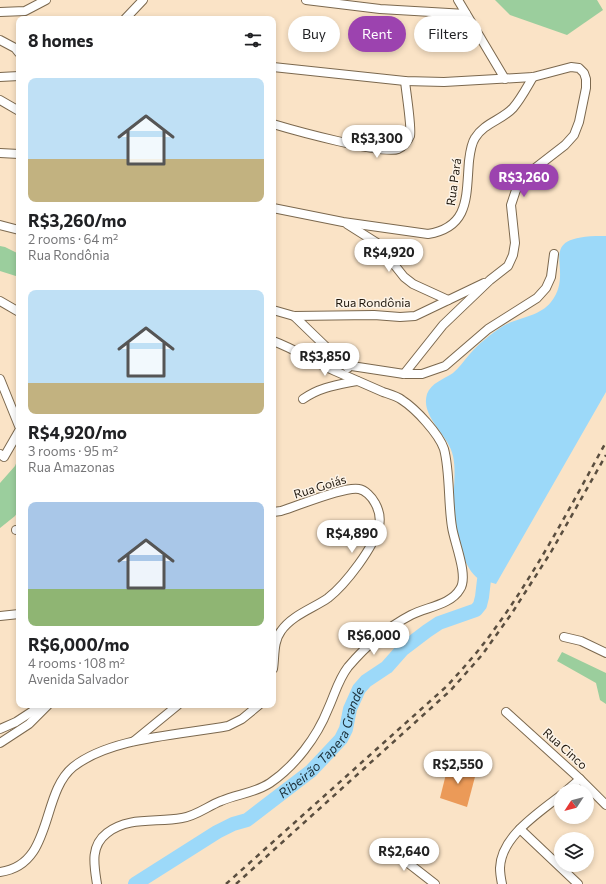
<!DOCTYPE html>
<html lang="en">
<head>
<meta charset="utf-8">
<style>
  :root { --surface:#fff; --page:#f2f2f2; --text:#202124; --muted:#757577; --accent:#9c43af }
  body { margin:0; font-family:Commissioner,sans-serif; background:var(--page); color:var(--text); height:100vh; display:flex; flex-direction:column; font-size:15px; white-space:nowrap }
  * { box-sizing:border-box; margin:0 }
  p { font-size:13px; color:var(--muted) }
  .icon { flex:none; width:22px; height:22px; fill:none; stroke:currentColor; stroke-width:2; stroke-linecap:round; stroke-linejoin:round }
  .map { position:relative; flex:1; overflow:hidden }
  .panel { position:absolute; left:16px; top:16px; width:260px; height:692px; display:flex; flex-direction:column; background:var(--surface); border-radius:8px; box-shadow:0 2px 6px #0003 }
  .panel>* { flex:none }
  .guide { position:absolute; left:288px; top:16px; width:258px; height:36px; display:flex; gap:8px }
  .needle { width:26px; rotate:234deg }
  .tools { position:absolute; left:554px; top:784px; display:grid; gap:8px }
  .tools a { display:grid; place-items:center; width:40px; height:40px; border-radius:50%; background:var(--surface); box-shadow:0 2px 6px #0003; font-size:20px }
  .price { position:absolute; translate:-50% -34px; padding:0 9px; border-radius:14px; background:#fff; color:#222; font-size:13px; line-height:26px; filter:drop-shadow(0 1px 2px #0008) }
  .price::after { content:''; position:absolute; left:50%; top:24px; width:12px; height:9px; margin-left:-6px; background:inherit; clip-path:polygon(0 0,100% 0,50% 100%) }
  .price.selected { background:var(--accent); color:#fff }
  ul { padding:0; list-style:none }
  li { display:grid; align-content:center; gap:8px; height:212px; padding:0 12px }
  li span { display:grid; place-items:center; height:124px; border-radius:8px; color:#555 }
  li>.icon { margin-inline-start:auto }
  span .icon { width:72px; height:72px; fill:#fffc; stroke-width:1 }
  li b { font-size:17px }
  h2 { display:flex; justify-content:space-between; align-items:center; height:48px; padding:0 12px; font-size:17px }
  .chip { padding:0 14px; border-radius:18px; background:var(--surface); box-shadow:0 2px 6px #0003; font-size:14px; line-height:36px }
  .chip.selected { background:var(--accent); color:#fff }
  .map>svg:first-child { display:block }
</style>
</head>
<body>
<div class="map">
<svg width="606" height="884" viewBox="0 0 606 884">
  <rect width="100%" height="100%" fill="#fae3c6"/>
  <g fill="#9bce9d">
    <polygon points="495,0 597,0 603,10 567,35 510,15"/>
    <polygon points="0,246 5,247 19,254 19,277 0,271"/>
    <polygon points="19,456 19,510 15,516 0,528 0,483 15,466"/>
    <polygon points="562,652 606,673 606,704 600,700 596,683 557,661"/>
  </g>
  <path fill="#9cd9f9" d="M606,236V392L496,584C491,582 484,581 479,579C464,570 454,532 453,516C452,497 457,475 453,456C449,435 420,417 427,394C431,383 444,379 453,373C459,368 463,362 469,355C478,344 491,334 503,326C519,317 539,317 551,302C578,268 528,235 606,236Z"/>
  <g fill="none" stroke-linecap="round" stroke-linejoin="round">
    <path stroke="#9cd9f9" stroke-width="14" id="s1" d="M135,884L217,832L233,824L247,820L311,771L341,739L346,729L350,709L359,689L366,681L387,667L402,650L427,631L439,623L476,610L480,605L482,597L484,580"/>
  </g>
  <polygon fill="#eb9a58" points="449,762 476,773 467,807 440,798"/>
  <g fill="none" stroke-linecap="round" stroke-linejoin="round">
    <defs>
      <g id="minor">
        <polyline points="306,0 380,9 466,14"/>
        <polyline points="458,0 505,79"/>
        <polyline points="0,12 25,11 46,0"/>
        <polyline points="125,19 143,0"/>
        <polyline points="0,40 15,48 19,53"/>
        <polyline points="273,67 405,81 444,82 533,77 571,67 579,68 584,73 586,79 586,88 579,122 574,135 565,145 525,176 516,190 511,205 515,243 513,255 508,266 490,280 443,325 404,374"/>
        <polyline points="0,77 19,76"/>
        <polyline points="0,100 19,111"/>
        <path d="M273,124C293,130 383,155 398,149C403,147 408,141 410,136C412,128 406,92 405,81"/>
        <polyline points="0,153 19,154"/>
        <path d="M273,208L343,222L428,234C470,227 466,196 469,161C470,153 471,144 475,138C484,123 502,120 513,108C521,99 527,87 533,77"/>
        <polyline points="347,224 377,243 404,277 413,284 448,300"/>
        <polyline points="0,225 19,230"/>
        <polyline points="0,301 19,312"/>
        <polyline points="273,310 294,316 374,315 400,317 415,316 484,283"/>
        <polyline points="294,316 348,368"/>
        <polyline points="345,365 404,374 422,374 445,366 488,329 537,298 546,288 551,277 554,254"/>
        <polyline points="0,379 19,426"/>
        <path d="M303,399C320,387 337,385 357,381"/>
        <polyline points="0,454 4,457 19,431"/>
        <path d="M273,512L281,511C298,506 344,486 359,489C365,490 372,497 375,503C379,510 381,517 379,526C374,547 346,584 328,598C314,608 292,615 281,631C273,642 275,656 273,669"/>
        <polyline points="16,530 19,530"/>
        <polyline points="0,616 19,614"/>
        <polyline points="564,637 581,641 606,653"/>
        <polyline points="506,712 580,779 606,805"/>
        <polyline points="0,729 16,722 42,705"/>
        <polyline points="134,741 178,705"/>
        <polyline points="0,743 29,724 48,705"/>
        <polyline points="566,791 580,779"/>
        <polyline points="520,829 578,884"/>
        <polyline points="385,845 435,884"/>
        <path d="M0,872C54,865 40,794 73,767C111,737 181,735 228,726L242,719L259,705"/>
        <path d="M97,884C94,865 90,846 107,833C129,816 157,823 182,818C196,816 208,806 221,801C237,794 255,793 270,783C295,766 317,737 328,709C335,694 338,680 348,667C365,647 388,627 411,615C426,607 451,605 460,589C469,576 454,542 452,527C448,503 450,471 444,449C439,434 416,409 402,400C397,396 389,394 383,392C367,385 351,378 335,371C314,362 295,349 273,341"/>
        <path d="M502,884C501,879 500,873 500,868C501,836 539,813 561,795"/>
      </g>
    </defs>
    <use href="#minor" stroke="#7b684e" stroke-width="10"/>
    <use href="#minor" stroke="#fff" stroke-width="8"/>
    <g stroke="#5a4e3f" stroke-width="2.5" stroke-dasharray="5 5" stroke-linecap="butt">
      <path d="M226,884L447,686C457,675 467,664 477,652C527,590 568,511 606,442"/>
      <polyline points="236,884 451,690 482,655 512,613 551,552 606,455"/>
    </g>
  </g>
  <g text-anchor="middle" stroke-width="3" stroke-linejoin="round" paint-order="stroke">
    <g font-size="12" fill="#1f170d" stroke="#fcf3e7">
      <text transform="translate(454 182) rotate(-82)" y="4">Rua Pará</text>
      <text x="373" y="307">Rua Rondônia</text>
      <text transform="translate(320 487) rotate(-17)" y="4">Rua Goiás</text>
      <text transform="translate(565 749) rotate(42)" y="4">Rua Cinco</text>
    </g>
    <g font-size="13" font-style="italic" fill="#1c303a" stroke="#fcf3e7">
      <text dy="5" stroke="none"><textPath href="#s1" startOffset="240">Ribeirão Tapera Grande</textPath></text>
    </g>
  </g>
</svg>
<div class="tools">
<a><svg class="needle" viewBox="-14 -14 28 28"><path d="M0-13l5 13h-10z" fill="#e53935"/><path d="M0 13l5-13h-10z" fill="#757577"/></svg></a>
<a><svg class="icon" aria-label="layers" viewBox="0 0 24 24"><path d="M12 4l9 5-9 5-9-5zM3 14l9 5 9-5"/></svg></a>
</div>
<b class="price" style="left:377px;top:159px">R$3,300</b>
<b class="price selected" style="left:524px;top:198px">R$3,260</b>
<b class="price" style="left:389px;top:273px">R$4,920</b>
<b class="price" style="left:325px;top:377px">R$3,850</b>
<b class="price" style="left:352px;top:554px">R$4,890</b>
<b class="price" style="left:374px;top:656px">R$6,000</b>
<b class="price" style="left:458px;top:785px">R$2,550</b>
<b class="price" style="left:404px;top:872px">R$2,640</b>
<div class="guide">
<a class="chip">Buy</a>
<a class="chip selected">Rent</a>
<a class="chip">Filters</a>
</div>
<section class="panel">
<h2>8 homes<svg class="icon" aria-label="filters" viewBox="0 0 24 24"><path d="M4 7h16M4 17h16"/><circle cx="9" cy="7" r="2"/><circle cx="15" cy="17" r="2"/></svg></h2>
<ul>
<li><span style="background:linear-gradient(#bfe0f5 65%,#c2b280 0)"><svg class="icon" aria-label="home" viewBox="0 0 24 24"><path d="M3 11l9-7 9 7M6 9v11h12V9"/></svg></span><div><b>R$3,260/mo</b><p>2 rooms · 64 m²</p><p>Rua Rondônia</p></div></li>
<li><span style="background:linear-gradient(#bfe0f5 75%,#c2b280 0)"><svg class="icon" aria-label="home" viewBox="0 0 24 24"><path d="M3 11l9-7 9 7M6 9v11h12V9"/></svg></span><div><b>R$4,920/mo</b><p>3 rooms · 95 m²</p><p>Rua Amazonas</p></div></li>
<li><span style="background:linear-gradient(#a9c7e8 70%,#8fb573 0)"><svg class="icon" aria-label="home" viewBox="0 0 24 24"><path d="M3 11l9-7 9 7M6 9v11h12V9"/></svg></span><div><b>R$6,000/mo</b><p>4 rooms · 108 m²</p><p>Avenida Salvador</p></div></li>
</ul>
</section>
</div>
</body>
</html>
